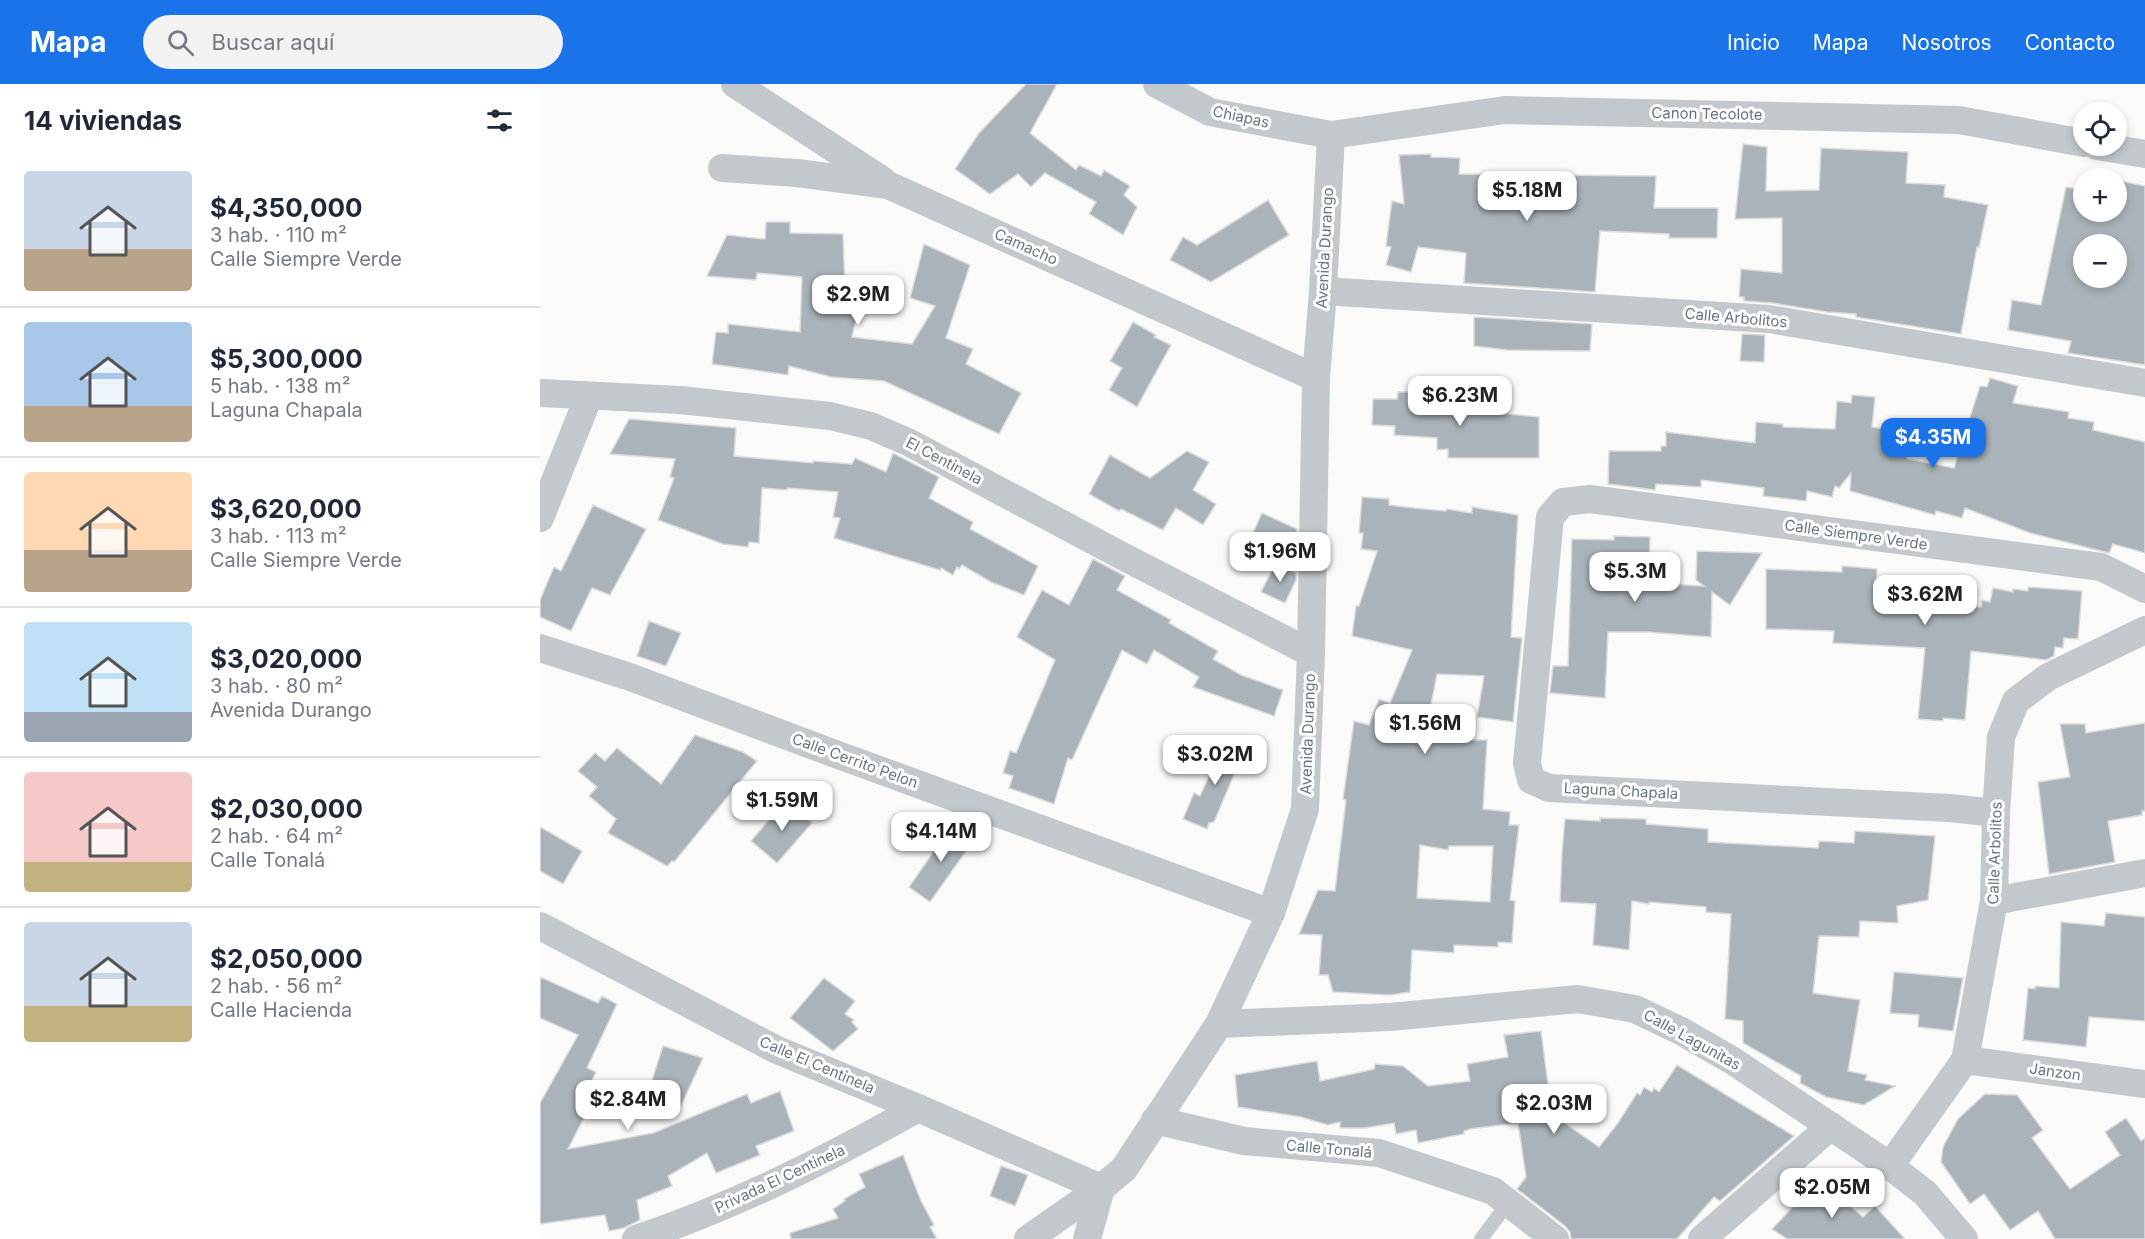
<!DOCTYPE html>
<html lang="es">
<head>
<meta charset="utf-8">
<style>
  :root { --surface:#fff; --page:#f2f2f3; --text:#1f2937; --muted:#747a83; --line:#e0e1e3; --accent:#1a73e8 }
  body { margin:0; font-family:Inter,sans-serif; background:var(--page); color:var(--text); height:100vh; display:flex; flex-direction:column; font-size:22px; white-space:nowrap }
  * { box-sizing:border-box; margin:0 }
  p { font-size:20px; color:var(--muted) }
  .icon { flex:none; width:33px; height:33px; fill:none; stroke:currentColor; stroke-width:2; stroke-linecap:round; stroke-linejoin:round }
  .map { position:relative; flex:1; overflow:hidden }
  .panel { display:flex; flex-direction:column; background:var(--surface); width:540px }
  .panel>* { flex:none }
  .buttons { position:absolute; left:1533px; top:18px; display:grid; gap:12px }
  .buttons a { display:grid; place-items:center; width:54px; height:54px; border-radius:50%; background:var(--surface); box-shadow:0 3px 9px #0003; font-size:30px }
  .price { position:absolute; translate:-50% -51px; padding:0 14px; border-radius:12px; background:#fff; color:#222; font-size:20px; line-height:39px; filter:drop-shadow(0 2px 3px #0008) }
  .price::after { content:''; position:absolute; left:50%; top:36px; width:18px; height:14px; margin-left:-9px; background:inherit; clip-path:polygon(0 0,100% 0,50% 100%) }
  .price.active { background:var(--accent); color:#fff }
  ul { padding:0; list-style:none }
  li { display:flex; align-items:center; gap:18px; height:150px; padding:0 24px }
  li+li { border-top:2px solid var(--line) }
  li span { display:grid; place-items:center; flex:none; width:168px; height:120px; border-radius:6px; color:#555 }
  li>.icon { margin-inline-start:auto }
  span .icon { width:72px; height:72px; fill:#fffc; stroke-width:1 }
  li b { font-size:26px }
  h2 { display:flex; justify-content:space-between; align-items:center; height:72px; padding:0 24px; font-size:26px }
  header { display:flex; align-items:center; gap:36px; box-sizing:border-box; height:84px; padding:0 30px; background:var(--accent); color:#fff }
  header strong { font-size:28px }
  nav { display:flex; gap:33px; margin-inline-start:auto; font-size:21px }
  .search { width:420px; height:54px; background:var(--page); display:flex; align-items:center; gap:15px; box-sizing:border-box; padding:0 21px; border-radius:33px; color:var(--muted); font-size:22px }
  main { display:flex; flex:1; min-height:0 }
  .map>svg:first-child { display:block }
</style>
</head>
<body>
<header>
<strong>Mapa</strong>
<div class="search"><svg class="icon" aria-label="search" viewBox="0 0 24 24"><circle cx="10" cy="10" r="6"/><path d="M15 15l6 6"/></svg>Buscar aquí</div>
<nav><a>Inicio</a><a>Mapa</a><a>Nosotros</a><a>Contacto</a></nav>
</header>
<main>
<section class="panel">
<h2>14 viviendas<svg class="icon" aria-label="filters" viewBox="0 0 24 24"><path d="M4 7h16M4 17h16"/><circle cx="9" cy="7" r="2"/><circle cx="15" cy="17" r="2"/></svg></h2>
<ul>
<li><span style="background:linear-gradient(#c9d6e8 65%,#b9a48a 0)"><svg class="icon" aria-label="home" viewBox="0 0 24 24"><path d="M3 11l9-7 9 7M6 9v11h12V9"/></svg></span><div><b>$4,350,000</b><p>3 hab. · 110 m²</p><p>Calle Siempre Verde</p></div></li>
<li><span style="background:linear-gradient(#a9c7e8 70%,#b9a48a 0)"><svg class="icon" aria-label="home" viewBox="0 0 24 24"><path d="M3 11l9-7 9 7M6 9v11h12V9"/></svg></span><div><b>$5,300,000</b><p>5 hab. · 138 m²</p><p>Laguna Chapala</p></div></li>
<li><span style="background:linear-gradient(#ffd9b3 65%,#b9a48a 0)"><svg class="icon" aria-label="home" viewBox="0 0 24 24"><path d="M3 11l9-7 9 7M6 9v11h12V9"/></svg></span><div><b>$3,620,000</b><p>3 hab. · 113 m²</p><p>Calle Siempre Verde</p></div></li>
<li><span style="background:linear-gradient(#bfe0f5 75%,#9aa5b1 0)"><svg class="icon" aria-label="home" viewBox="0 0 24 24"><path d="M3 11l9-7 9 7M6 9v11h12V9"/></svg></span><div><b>$3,020,000</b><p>3 hab. · 80 m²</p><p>Avenida Durango</p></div></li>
<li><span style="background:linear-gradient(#f6c9c9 75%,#c2b280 0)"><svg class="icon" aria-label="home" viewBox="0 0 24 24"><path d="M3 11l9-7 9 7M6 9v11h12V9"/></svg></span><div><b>$2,030,000</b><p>2 hab. · 64 m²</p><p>Calle Tonalá</p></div></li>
<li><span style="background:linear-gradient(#c9d6e8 70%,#c2b280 0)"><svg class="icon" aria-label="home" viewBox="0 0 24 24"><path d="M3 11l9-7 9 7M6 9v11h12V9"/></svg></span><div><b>$2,050,000</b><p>2 hab. · 56 m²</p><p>Calle Hacienda</p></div></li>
</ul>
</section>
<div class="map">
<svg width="1605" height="1155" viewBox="0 0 1605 1155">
  <rect width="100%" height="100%" fill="#fafaf8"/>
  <g fill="#aab3b9" stroke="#dcdcda" stroke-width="1.5" fill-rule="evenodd">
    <polygon points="486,0 517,0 490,49 536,86 539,81 561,92 564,86 590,102 584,111 597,123 583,151 549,130 556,118 505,89 491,103 478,90 450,110 415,85 439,49"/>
    <polygon points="1203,60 1227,63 1226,107 1279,106 1281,64 1368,68 1366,99 1405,101 1404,113 1448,121 1439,164 1437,163 1421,250 1316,233 1316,230 1287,228 1232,219 1204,217 1204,213 1199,213 1201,185 1242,189 1242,134 1195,135"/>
    <polygon points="891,70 891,73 920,74 919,90 1116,92 1114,124 1178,124 1177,154 1129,154 1129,150 1060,147 1055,208 924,199 926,169 878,163 871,188 846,181 851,163 846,162 852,117 864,120 859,71"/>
    <path d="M1576,96L1605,102V281L1528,269L1531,257L1468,246L1472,216L1501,221L1526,103L1544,106V128H1576ZM1544,160H1576V194H1544Z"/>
    <polygon points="728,116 749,151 671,198 630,176 643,153 657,161"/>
    <polygon points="226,138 250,138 250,149 303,150 305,205 322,207 312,253 372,260 395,222 370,214 384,160 430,181 406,254 433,265 426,280 481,309 459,350 344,297 291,293 249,282 248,291 172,280 176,248 188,249 188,240 260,248 262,193 217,189 216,196 167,192 187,151 225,155"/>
    <polygon points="934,233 1052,240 1050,267 967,266 934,262"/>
    <polygon points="593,238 616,251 614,253 631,261 597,323 569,306 582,284 570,277"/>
    <polygon points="1202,250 1225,251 1224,278 1200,277"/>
    <polygon points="1450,294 1478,302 1473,319 1529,328 1528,334 1554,338 1553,346 1605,358 1605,469 1573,460 1569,469 1490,449 1425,424 1422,434 1396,427 1395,431 1310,407 1311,389 1299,404 1295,402 1292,413 1267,407 1266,417 1223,412 1224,404 1161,396 1161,403 1116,400 1115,406 1068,400 1069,367 1121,367 1121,362 1126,362 1126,348 1215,359 1216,338 1243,340 1243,343 1295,345 1297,317 1311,319 1312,311 1335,313 1332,343 1372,351 1367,375 1414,384 1440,302 1447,303"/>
    <polygon points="858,308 897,308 897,325 949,326 949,328 999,333 999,374 908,374 908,365 897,366 897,354 854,351 855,342 832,341 833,315 857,315"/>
    <polygon points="89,335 196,344 194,372 273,379 273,377 312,380 315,374 346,388 353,369 399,393 389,414 433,438 430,445 498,482 484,511 451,498 422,481 419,485 417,483 413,491 401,484 400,486 294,454 300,434 293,433 298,408 247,404 247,406 222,404 219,459 209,458 208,463 183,460 118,436 134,394 130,393 135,375 70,370"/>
    <polygon points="647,367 669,378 653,406 676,420 663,441 636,424 623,446 581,425 579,427 549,410 570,371 610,394"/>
    <path d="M822,413L849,415V421L874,424L906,427L907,425L932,429V423L978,431L971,553L982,554L973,638L937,633L944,592L897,590L884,656H947L943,725L970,728L969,741H979L970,816L975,817L972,859L958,858V863L914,861V869L872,866L870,908L850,911L793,908L788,891H779L782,851L759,850L778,806L795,807L806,716L803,715L814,637L829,641L839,615L850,619L872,566L812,552L816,522H819L837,467L821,465L823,449H819ZM880,761L908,766L909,762H953L950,818L877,814Z"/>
    <polygon points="53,421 106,445 70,511 52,504 31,547 0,533 0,516 14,483 21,487"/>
    <polygon points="722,429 757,445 756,461 753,470 712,451"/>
    <polygon points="1074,452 1110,453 1109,499 1164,502 1156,496 1157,467 1222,469 1190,521 1172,508 1171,553 1107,548 1068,548 1065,614 1010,609 1013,582 1028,582 1032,455 1074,456"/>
    <polygon points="553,475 585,492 577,506 631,536 629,539 678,567 673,575 701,591 743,606 734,632 653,603 659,593 614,566 607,580 582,566 532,676 528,674 514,720 469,704 473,692 463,689 470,667 476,669 515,576 477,553 502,506 529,521"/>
    <polygon points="736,479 756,489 756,496 745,519 721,508"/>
    <polygon points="1302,482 1337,485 1335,524 1393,527 1393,521 1441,523 1442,516 1450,518 1453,504 1473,508 1473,505 1488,507 1488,503 1542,507 1538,555 1524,554 1523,564 1515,563 1514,572 1506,576 1431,567 1425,636 1403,634 1403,637 1378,635 1385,564 1293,559 1294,547 1226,545 1226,485 1302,488"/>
    <polygon points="109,537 141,549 126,582 97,572"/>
    <polygon points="1605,639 1605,727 1602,727 1602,731 1568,737 1575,778 1509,790 1498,698 1530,693 1520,640 1545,640 1546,649"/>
    <polygon points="155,651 203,668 217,677 134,778 132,777 127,782 68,749 76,735 49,712 57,703 38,687 55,669 65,677 77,664 121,700"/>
    <polygon points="687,654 706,662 674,738 669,739 667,745 643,735 654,709 660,712"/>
    <polygon points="246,716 272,739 237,779 211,757"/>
    <polygon points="1060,734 1106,735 1106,740 1168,745 1168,758 1278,764 1279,757 1314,759 1315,747 1395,752 1388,816 1357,822 1358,839 1320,837 1319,853 1279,852 1273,909 1320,916 1308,987 1327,991 1325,996 1355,1002 1324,1021 1286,1013 1260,999 1261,992 1203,959 1203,937 1185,935 1191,830 1166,828 1166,823 1109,818 1109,820 1092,817 1089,866 1053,861 1056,820 1020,818 1022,768 1025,735 1060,737"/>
    <polygon points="412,741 434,756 390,818 369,803"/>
    <polygon points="0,743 42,767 23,800 0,787"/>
    <polygon points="1566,829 1605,833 1605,937 1549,933 1546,963 1483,956 1488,904 1495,905 1495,902 1519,904 1521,838 1564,842"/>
    <polygon points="1354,888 1423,894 1413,947 1378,943 1379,931 1350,929"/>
    <polygon points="0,893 58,919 62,912 77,920 47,984 56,988 39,1024 47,1028 28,1065 113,1049 207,1010 211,1019 240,1007 254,1047 216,1062 220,1071 176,1089 167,1069 128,1092 132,1102 97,1116 100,1136 84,1144 69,1147 65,1131 0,1140 0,1019 38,951 0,934"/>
    <polygon points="284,894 315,917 305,930 314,936 312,938 318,945 293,967 250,934"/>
    <polygon points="1001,947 1012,1030 1059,1063 1078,1039 1097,1009 1100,1011 1104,1003 1112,1008 1114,1004 1119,1008 1137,981 1254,1052 1180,1117 1174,1113 1137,1155 1031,1155 1030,1148 1025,1142 977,1105 986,1093 978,1039 930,1045 924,1047 924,1050 878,1059 876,1046 856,1050 854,1039 825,1044 800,1044 800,1038 788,1041 761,1033 698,1023 695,991 777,977 780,997 834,985 835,980 863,982 888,1002 930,997 927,980 968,973 964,951"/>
    <polygon points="123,962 163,974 139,1026 107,1012"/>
    <polygon points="1445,1010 1477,1011 1503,1046 1492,1054 1530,1105 1580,1071 1565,1048 1586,1034 1601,1057 1605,1054 1605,1155 1515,1155 1498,1127 1470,1146 1444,1110 1430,1120 1401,1078 1403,1063 1418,1035"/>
    <polygon points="363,1071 381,1117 394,1141 390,1143 397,1155 251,1155 250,1149 298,1134 293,1125 305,1117 304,1115 325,1103 319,1090"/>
    <polygon points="461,1082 488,1091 475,1122 450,1112"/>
    <polygon points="1279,1095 1323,1133 1335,1122 1365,1155 1247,1155 1232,1145"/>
  </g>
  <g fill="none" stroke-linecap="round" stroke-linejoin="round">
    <polyline stroke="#c3c8cc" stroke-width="14" points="941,1155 968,1119"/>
    <g stroke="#c3c8cc" stroke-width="28">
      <polyline points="195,0 342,96"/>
      <polyline points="617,0 670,28 791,51 965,26 1419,36 1544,59"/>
      <polyline points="1557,62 1605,70"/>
      <polyline points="182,84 257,89 348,101 776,294"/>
      <polyline points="783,207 1229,235 1605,299"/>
      <polyline points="0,309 140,316 290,332 331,342 368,358 586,474 771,569"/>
      <polyline points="0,434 49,312"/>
      <polyline points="0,564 90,593 298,671 731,829"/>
      <polyline points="1456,729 1410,724 1009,704 991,696 987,679 1010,433 1023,418 1050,415 1561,483 1605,505"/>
      <polyline points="1454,817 1605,789"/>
      <polyline points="0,842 237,966 378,1024 561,1104 547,1155"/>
      <polyline points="679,940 850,933 1038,915 1095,925 1141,947 1193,977 1350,1082 1385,1109 1424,1155"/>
      <polyline points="1425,976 1605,1000"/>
      <polyline points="615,1036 704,1057 839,1069 953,1107 1015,1155"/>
      <polyline points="1350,1082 1425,976 1454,817 1456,729 1461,653 1476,617 1508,593 1605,546"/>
      <path d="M96,1155C195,1122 288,1075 378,1024"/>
      <polyline points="488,1155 561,1104 584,1085 679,940 731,829 765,725 771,569 776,294 783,207 791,51"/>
      <polyline points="1162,1155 1291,1042"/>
    </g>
  </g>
  <g text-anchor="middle" stroke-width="6" stroke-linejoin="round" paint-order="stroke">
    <g font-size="15" fill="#657683" stroke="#fff">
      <text transform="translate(1167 30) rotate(1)" y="5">Canon Tecolote</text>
      <text transform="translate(701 33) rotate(12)" y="5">Chiapas</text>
      <text transform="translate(486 163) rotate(24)" y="5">Camacho</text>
      <text transform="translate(785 164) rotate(-87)" y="5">Avenida Durango</text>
      <text transform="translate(1196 234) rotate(5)" y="5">Calle Arbolitos</text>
      <text transform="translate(404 377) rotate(28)" y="5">El Centinela</text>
      <text transform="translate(1316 451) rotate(8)" y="5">Calle Siempre Verde</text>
      <text transform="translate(768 650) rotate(-88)" y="5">Avenida Durango</text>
      <text transform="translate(315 677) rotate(20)" y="5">Calle Cerrito Pelon</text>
      <text transform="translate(1081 707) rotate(3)" y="5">Laguna Chapala</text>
      <text transform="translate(1455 769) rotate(-88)" y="5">Calle Arbolitos</text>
      <text transform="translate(1152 956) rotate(29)" y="5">Calle Lagunitas</text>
      <text transform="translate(277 981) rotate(23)" y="5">Calle El Centinela</text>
      <text transform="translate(1515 988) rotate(8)" y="5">Janzon</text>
      <text transform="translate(789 1065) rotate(5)" y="5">Calle Tonalá</text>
      <text transform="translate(240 1095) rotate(-25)" y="5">Privada El Centinela</text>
    </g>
  </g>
</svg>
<div class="buttons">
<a><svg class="icon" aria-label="locate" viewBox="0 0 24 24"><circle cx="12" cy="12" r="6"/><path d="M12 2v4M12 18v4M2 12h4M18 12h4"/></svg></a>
<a>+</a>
<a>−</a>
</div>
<b class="price" style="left:987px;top:138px">$5.18M</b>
<b class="price" style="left:318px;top:242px">$2.9M</b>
<b class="price" style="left:920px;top:343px">$6.23M</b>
<b class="price active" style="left:1393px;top:385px">$4.35M</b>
<b class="price" style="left:740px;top:499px">$1.96M</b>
<b class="price" style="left:1095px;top:519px">$5.3M</b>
<b class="price" style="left:1385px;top:542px">$3.62M</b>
<b class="price" style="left:885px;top:671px">$1.56M</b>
<b class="price" style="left:675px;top:702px">$3.02M</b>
<b class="price" style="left:242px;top:748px">$1.59M</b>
<b class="price" style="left:401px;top:779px">$4.14M</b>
<b class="price" style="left:88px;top:1047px">$2.84M</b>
<b class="price" style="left:1014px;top:1051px">$2.03M</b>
<b class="price" style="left:1292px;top:1135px">$2.05M</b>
</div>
</main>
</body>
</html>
